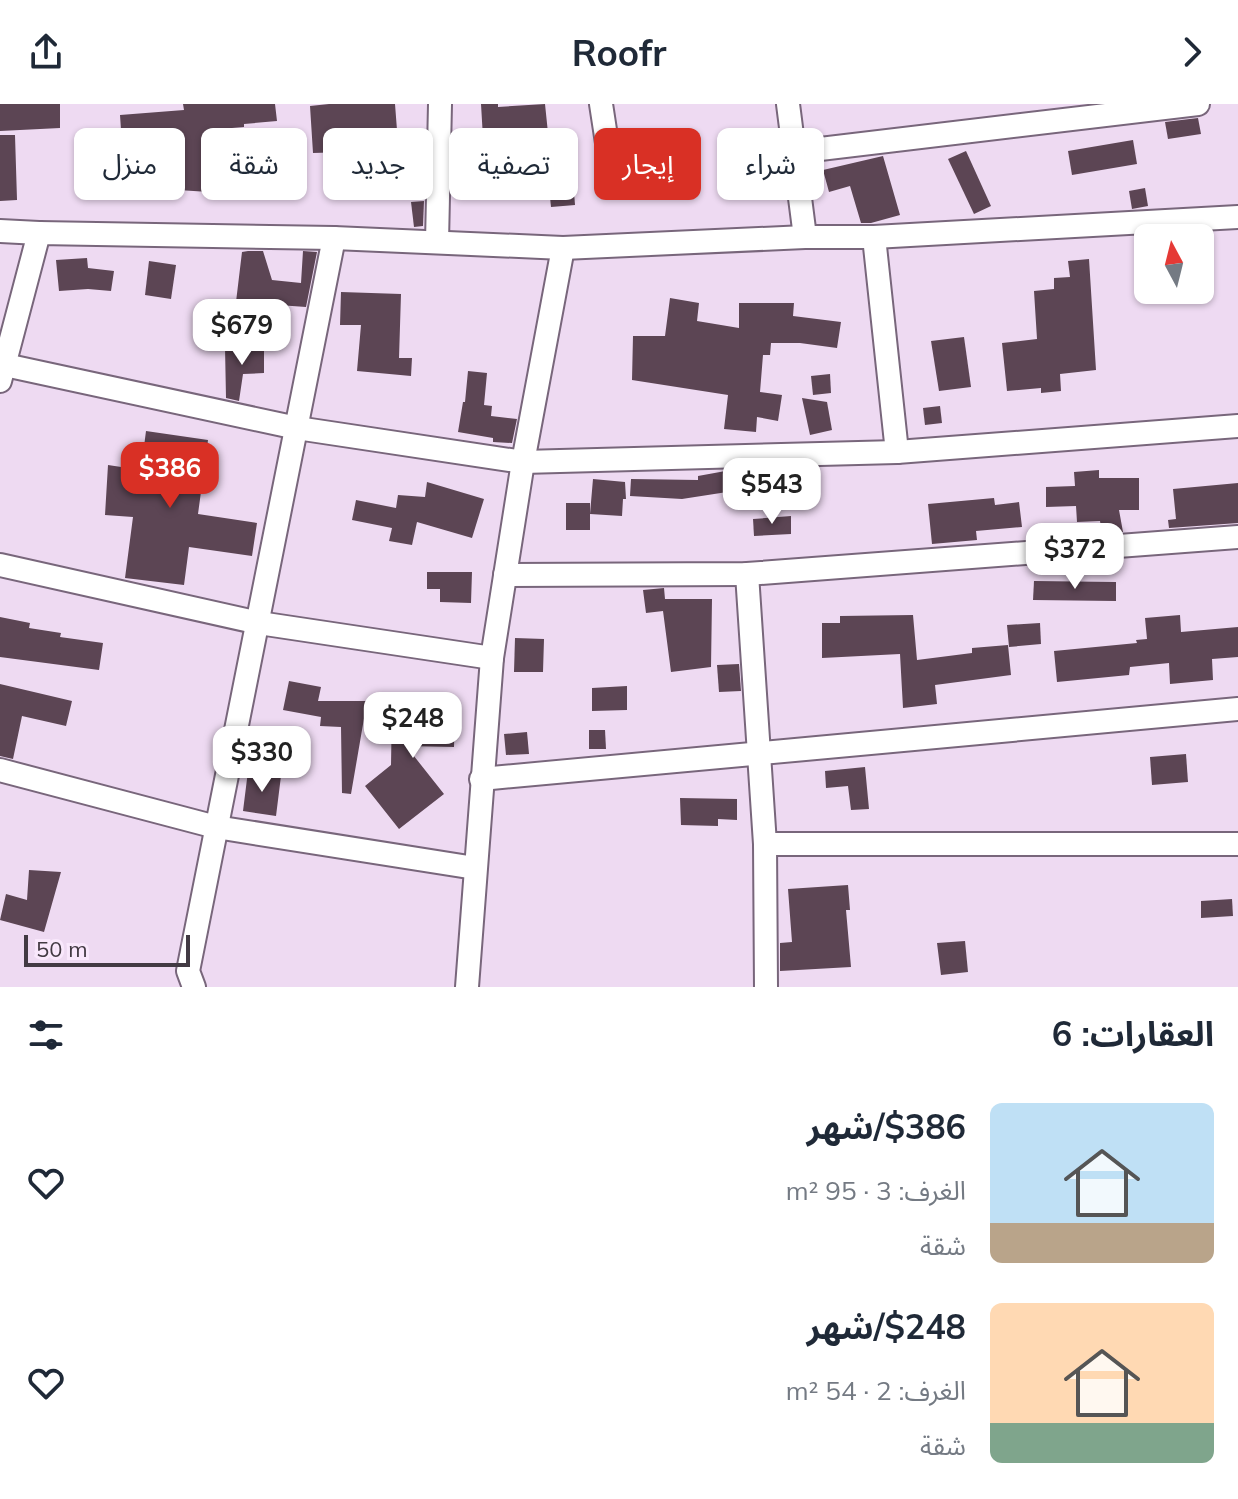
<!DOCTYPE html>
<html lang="ar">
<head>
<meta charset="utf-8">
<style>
  :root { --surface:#fff; --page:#f6f6f7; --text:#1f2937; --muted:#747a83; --accent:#d93025 }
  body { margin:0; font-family:Mulish,"Noto Sans Arabic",sans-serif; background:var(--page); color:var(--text); direction:rtl; height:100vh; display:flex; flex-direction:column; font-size:30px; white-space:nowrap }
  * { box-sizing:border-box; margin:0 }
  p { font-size:26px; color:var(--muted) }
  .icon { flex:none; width:44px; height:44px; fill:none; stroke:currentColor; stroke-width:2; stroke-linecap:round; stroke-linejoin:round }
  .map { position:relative; height:883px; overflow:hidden; direction:ltr }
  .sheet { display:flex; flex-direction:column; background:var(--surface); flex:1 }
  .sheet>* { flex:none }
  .banner { position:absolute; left:24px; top:24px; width:800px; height:72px; direction:rtl; display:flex; gap:16px }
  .needle { width:52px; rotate:353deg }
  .controls { position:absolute; left:1134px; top:120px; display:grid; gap:16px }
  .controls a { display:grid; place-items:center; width:80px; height:80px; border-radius:12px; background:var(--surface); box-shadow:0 2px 6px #0004; font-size:40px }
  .scale { position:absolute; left:24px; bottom:20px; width:166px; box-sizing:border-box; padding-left:8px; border:4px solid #423a43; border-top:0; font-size:22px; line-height:28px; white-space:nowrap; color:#423a43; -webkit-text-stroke:6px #f9e8fc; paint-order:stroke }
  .price { position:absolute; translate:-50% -68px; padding:0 18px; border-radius:16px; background:#fff; color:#222; font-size:26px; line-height:52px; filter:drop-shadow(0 2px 4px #0008) }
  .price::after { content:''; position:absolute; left:50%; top:48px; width:24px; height:18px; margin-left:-12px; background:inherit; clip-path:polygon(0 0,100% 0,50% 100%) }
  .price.on { background:var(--accent); color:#fff }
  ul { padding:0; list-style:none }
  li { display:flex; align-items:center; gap:24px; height:200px; padding:0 24px }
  li span { display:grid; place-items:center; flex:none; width:224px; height:160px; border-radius:12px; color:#555 }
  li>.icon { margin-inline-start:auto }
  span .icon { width:96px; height:96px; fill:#fffc; stroke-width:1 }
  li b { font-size:34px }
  h2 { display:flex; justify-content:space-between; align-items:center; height:96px; padding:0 24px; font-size:34px }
  .pill { padding:0 28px; border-radius:12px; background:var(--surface); box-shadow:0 2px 6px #0004; font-size:28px; line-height:72px }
  .pill.on { background:var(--accent); color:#fff }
  header { display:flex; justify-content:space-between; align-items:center; height:104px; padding:0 24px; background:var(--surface); font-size:36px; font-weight:700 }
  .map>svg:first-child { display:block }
</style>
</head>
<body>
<header><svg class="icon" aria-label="forward" viewBox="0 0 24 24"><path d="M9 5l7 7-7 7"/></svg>Roofr<svg class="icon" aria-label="share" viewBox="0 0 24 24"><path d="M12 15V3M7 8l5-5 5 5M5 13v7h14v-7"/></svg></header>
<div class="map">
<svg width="1238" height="883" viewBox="0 0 1238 883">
  <rect width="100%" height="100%" fill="#eedaf2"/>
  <g fill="#5c4554">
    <polygon points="0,0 60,0 60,24 0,27"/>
    <polygon points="183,0 275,0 277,17 244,20 244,23 208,26 211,51 209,88 178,86 181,36 122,41 120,11 184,6"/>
    <polygon points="329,0 395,0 401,78 346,81 346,48 313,49 310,2"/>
    <polygon points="481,0 498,0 498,3 545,0 548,29 483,34"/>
    <polygon points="1198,14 1201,30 1168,35 1165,18"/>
    <polygon points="0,31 15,31 17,96 0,97"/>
    <polygon points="1133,36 1137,60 1072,71 1068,47"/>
    <polygon points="966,47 991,102 974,110 948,55"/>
    <polygon points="883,52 900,111 871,119 861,119 850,82 829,88 823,66"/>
    <polygon points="264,62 294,64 292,94 263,93"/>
    <polygon points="572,62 575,101 551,103 547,64"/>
    <polygon points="1145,84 1148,102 1132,105 1129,87"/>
    <polygon points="424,97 423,122 414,123 411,98"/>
    <polygon points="248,147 263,147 272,176 301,179 303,147 317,148 306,203 236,198 242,148"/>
    <polygon points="87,154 88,164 114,167 111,187 88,185 59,187 56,156"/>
    <polygon points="1089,155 1096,266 1060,270 1061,287 1041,289 1041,284 1007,287 1002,239 1037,235 1034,187 1054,185 1054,174 1070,173 1068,157"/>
    <polygon points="149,157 176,161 171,195 145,191"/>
    <polygon points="341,188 401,190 399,254 412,254 411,272 357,267 361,221 340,221"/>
    <polygon points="670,194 699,199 697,217 739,224 739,199 794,199 793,212 841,218 837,244 800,239 771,239 770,251 763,251 760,288 782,291 778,317 757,313 756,328 724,325 728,291 632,276 633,232 665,232"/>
    <polygon points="964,233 971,283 939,287 931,237"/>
    <polygon points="264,242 264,269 243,270 239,297 226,294 225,243"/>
    <polygon points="468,267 487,269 484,301 492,302 491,312 517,315 512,339 493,338 493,334 458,328 463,298 465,298"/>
    <polygon points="830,270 831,289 813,291 811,272"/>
    <polygon points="802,294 827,298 832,326 810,331"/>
    <polygon points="940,302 942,319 925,321 923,304"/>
    <polygon points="146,327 208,336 198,410 257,419 252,452 189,443 184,481 125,474 133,413 105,411 108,361 141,366"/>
    <polygon points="731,366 732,377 740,377 740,386 682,395 630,392 631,375 698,376 698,372"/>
    <polygon points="1099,366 1099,374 1139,374 1139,406 1119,406 1123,428 1102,429 1100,417 1077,418 1076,402 1046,403 1046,383 1075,382 1074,368"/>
    <polygon points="593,375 625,378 626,395 623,395 622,412 590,410 590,426 566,426 566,399 590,399 590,410"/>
    <polygon points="427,378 484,395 472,434 417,418 412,441 389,437 392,424 352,416 356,396 396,404 398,391 425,393"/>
    <polygon points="1238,379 1238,419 1169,424 1168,416 1176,415 1173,385"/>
    <polygon points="994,394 995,401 1019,398 1022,423 976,427 977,436 932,440 928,400"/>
    <polygon points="791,412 791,430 754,432 753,415"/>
    <polygon points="427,468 472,468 471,499 440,498 440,485 427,485"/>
    <polygon points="1034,477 1116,478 1116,497 1033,496"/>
    <polygon points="664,484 665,495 712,495 711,563 671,568 663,507 646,509 643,486"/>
    <polygon points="913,511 917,556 972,549 972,544 1008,541 1011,571 935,581 937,600 903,604 900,550 822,554 822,519 840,519 840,512"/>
    <polygon points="1180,511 1181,528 1238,523 1238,553 1212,555 1213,576 1170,580 1169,559 1130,563 1129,571 1057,578 1054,547 1137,539 1136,536 1147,535 1145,514"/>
    <polygon points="0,513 30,519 29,524 61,529 60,533 103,539 99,566 0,553"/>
    <polygon points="1040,519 1041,540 1009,543 1007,521"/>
    <polygon points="515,534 544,535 543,568 514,568"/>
    <polygon points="739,560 741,587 719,588 717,561"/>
    <polygon points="289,577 321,583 318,597 367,597 351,690 342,689 341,623 320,622 321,613 283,606"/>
    <polygon points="0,580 72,597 66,622 22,612 13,655 0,652"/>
    <polygon points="627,582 627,606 592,607 592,584"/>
    <polygon points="392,599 455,600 454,643 406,642 444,690 399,725 365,682 391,661"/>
    <polygon points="589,626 605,626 606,645 589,645"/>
    <polygon points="527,628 529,650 506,651 504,630"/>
    <polygon points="1186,650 1188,678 1152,681 1150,653"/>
    <polygon points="865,663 869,705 851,706 848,682 826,684 825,667"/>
    <polygon points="248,667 281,672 276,712 243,707"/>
    <polygon points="680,694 737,695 737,716 718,715 718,722 681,721"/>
    <polygon points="29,766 61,768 44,828 0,816 6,790 27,796"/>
    <polygon points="848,781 850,806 846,806 851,863 780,867 780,839 792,838 788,785"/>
    <polygon points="1232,795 1233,812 1201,814 1201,797"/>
    <polygon points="965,837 968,868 941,871 937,839"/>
  </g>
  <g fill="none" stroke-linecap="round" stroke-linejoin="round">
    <defs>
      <g id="minor">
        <polyline points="601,0 607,39"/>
        <polyline points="788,0 805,133"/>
        <polyline points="795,48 1198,0"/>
        <polyline points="0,127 39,129"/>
        <polyline points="874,133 897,348"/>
        <polyline points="437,138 440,0"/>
        <polyline points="5,261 297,324 523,358 897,348 1238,322"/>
        <polyline points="0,277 39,129 334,134 563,144 805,133 874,133 1238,113"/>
        <polyline points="0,461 259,519 492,554"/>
        <polyline points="747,470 765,740 766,883"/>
        <polyline points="505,471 747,470 1238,433"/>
        <polyline points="0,666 216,723 475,764"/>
        <polyline points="481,675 1238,605"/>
        <polyline points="765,740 1238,740"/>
        <polyline points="194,883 188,867 334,134"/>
        <polyline points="467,883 492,554 523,358 563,144"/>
      </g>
    </defs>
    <use href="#minor" stroke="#78667b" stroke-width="26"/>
    <use href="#minor" stroke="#fff" stroke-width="22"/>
  </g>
</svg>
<div class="controls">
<a><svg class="needle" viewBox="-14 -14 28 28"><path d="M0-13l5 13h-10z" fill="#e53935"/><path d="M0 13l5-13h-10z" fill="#747a83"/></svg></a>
</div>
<div class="scale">50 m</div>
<b class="price" style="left:242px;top:263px">$679</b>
<b class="price on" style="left:170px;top:406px">$386</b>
<b class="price" style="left:772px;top:422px">$543</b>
<b class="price" style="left:1075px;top:487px">$372</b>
<b class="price" style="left:413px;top:656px">$248</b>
<b class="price" style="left:262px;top:690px">$330</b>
<div class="banner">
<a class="pill">شراء</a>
<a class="pill on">إيجار</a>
<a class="pill">تصفية</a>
<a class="pill">جديد</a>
<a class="pill">شقة</a>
<a class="pill">منزل</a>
</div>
</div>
<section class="sheet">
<h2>العقارات: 6<svg class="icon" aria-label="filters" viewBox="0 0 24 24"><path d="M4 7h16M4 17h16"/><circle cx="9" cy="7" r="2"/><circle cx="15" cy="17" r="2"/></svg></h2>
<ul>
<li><span style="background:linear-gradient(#bfe0f5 75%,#b9a48a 0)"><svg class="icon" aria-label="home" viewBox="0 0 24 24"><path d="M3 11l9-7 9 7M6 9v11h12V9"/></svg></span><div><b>$386/شهر</b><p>الغرف: 3 · 95 m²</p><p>شقة</p></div><svg class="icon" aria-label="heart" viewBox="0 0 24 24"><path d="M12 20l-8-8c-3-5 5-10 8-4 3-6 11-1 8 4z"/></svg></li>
<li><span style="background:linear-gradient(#ffd9b3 75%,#7fa58c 0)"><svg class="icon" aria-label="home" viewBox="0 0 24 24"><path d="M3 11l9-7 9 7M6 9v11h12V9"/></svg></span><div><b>$248/شهر</b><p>الغرف: 2 · 54 m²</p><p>شقة</p></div><svg class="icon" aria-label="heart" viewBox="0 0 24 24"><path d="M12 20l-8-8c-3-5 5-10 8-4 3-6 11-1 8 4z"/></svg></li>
</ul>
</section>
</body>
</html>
